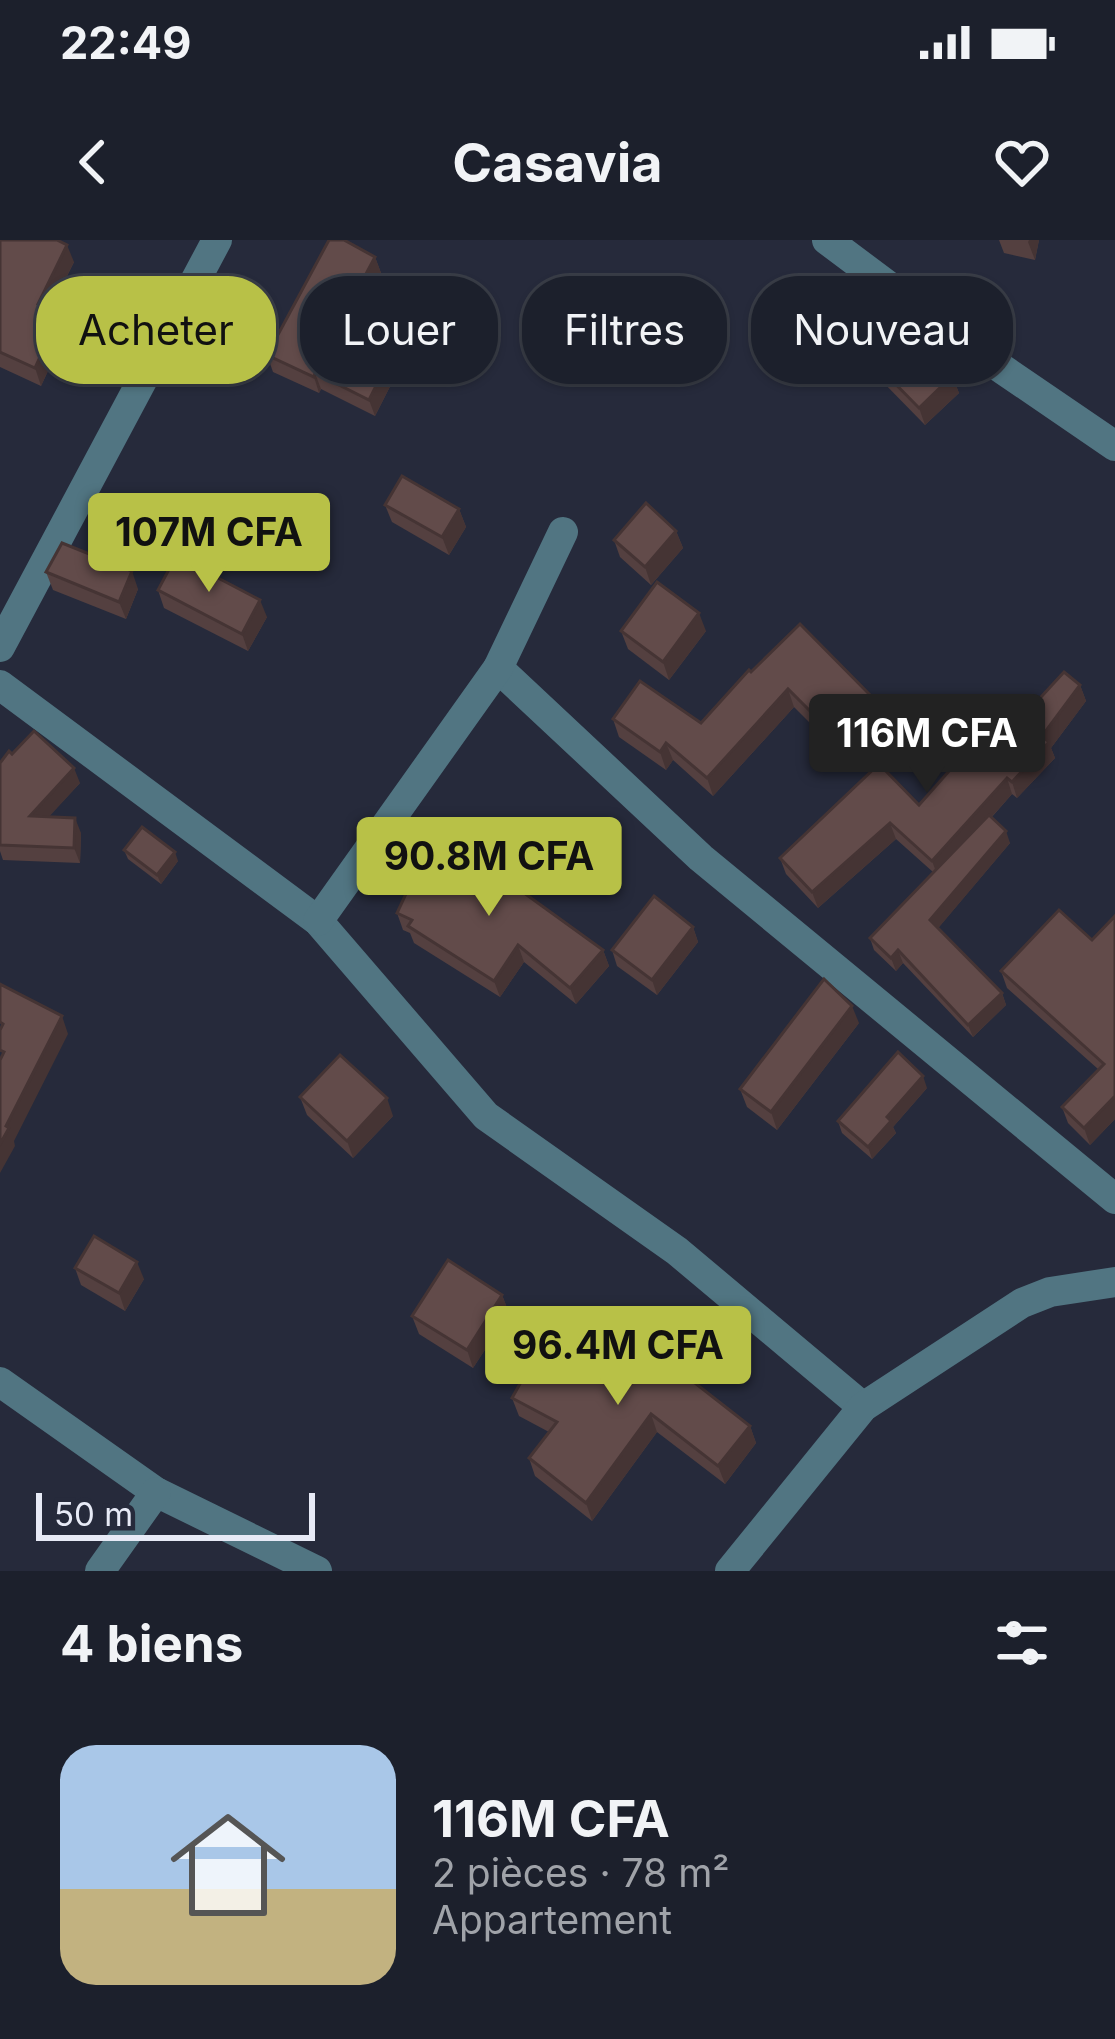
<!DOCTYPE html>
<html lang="fr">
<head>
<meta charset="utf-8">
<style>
  :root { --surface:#1c202c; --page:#252834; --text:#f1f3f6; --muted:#a0a3a9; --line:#3a3e48; --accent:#b8c147 }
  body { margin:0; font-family:Inter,sans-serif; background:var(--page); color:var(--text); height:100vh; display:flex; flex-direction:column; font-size:45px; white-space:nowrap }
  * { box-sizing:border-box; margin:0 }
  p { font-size:39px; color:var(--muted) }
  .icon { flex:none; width:66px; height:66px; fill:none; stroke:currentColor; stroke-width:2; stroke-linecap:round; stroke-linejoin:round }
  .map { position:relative; height:1331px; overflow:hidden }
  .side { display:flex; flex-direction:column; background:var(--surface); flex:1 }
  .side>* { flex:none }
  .hud { position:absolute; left:36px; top:36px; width:1044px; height:108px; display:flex; gap:24px }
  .scale { position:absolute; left:36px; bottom:30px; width:279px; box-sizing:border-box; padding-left:12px; border:6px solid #e7eaf6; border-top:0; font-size:33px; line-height:42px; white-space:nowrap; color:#e7eaf6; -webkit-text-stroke:9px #262a3b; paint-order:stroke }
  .price { position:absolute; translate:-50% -102px; padding:0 27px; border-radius:12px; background:var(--accent); color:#111; font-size:39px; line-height:78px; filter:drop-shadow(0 3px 6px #0008) }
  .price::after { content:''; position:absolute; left:50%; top:72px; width:36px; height:27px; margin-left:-18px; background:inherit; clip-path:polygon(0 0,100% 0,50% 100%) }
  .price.current { background:#222; color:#fff }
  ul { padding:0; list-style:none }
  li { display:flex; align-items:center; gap:36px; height:300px; padding:0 60px }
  li span { display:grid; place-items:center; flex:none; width:336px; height:240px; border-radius:36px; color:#555 }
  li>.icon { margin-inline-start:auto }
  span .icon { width:144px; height:144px; fill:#fffc; stroke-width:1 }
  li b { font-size:51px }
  h2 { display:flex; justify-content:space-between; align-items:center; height:144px; padding:0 60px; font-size:51px }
  .tag { padding:0 42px; border-radius:48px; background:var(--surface); box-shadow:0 3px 9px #0004,0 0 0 3px var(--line); font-size:42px; line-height:108px }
  .tag.current { background:var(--accent); color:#111 }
  .status { display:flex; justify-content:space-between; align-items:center; height:84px; padding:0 60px; background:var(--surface); direction:ltr }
  .status svg { height:33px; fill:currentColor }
  header { display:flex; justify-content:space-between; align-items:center; height:156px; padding:0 60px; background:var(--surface); font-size:54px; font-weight:700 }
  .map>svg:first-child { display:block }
</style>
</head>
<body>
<div class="status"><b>22:49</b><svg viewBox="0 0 49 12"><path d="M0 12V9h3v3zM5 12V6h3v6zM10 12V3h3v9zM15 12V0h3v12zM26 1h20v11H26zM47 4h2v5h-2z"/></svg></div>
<header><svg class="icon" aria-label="back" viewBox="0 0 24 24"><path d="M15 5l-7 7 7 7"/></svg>Casavia<svg class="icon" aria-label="heart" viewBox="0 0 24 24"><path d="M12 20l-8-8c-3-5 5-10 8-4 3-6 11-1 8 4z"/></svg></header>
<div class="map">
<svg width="1115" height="1331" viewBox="0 0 1115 1331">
  <rect width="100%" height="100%" fill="#262a3b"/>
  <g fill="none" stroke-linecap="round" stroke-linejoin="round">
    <g stroke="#517582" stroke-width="30">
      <polyline points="827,0 970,107 1115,206"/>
      <polyline points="0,407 217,0"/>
      <polyline points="498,428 701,618 1115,959"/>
      <polyline points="0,445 318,681 486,876 677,1011 863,1167"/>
      <polyline points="318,681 498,428 563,292"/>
      <polyline points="0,1142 156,1252 317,1331"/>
      <polyline points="100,1331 156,1252"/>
      <polyline points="730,1331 863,1167 1022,1063 1050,1052 1115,1042"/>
    </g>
  </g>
  <g fill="#544040">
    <polygon points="0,0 74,22 50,70 60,74 66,92 41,146 0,127"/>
    <polygon points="999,0 1039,0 1035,20 1004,13"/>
    <polygon points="375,17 381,33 355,83 403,121 375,176 321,149 319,153 273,132 267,115"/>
    <polygon points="871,119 952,136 959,153 925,185 878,137"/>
    <polygon points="385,265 459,269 466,287 449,315 392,282"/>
    <polygon points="676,291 683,308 651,345 620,317 614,300"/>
    <polygon points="46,332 138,349 126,379 53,350"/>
    <polygon points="158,350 267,377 248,411 164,368"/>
    <polygon points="621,391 706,391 669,440 628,409"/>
    <polygon points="751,432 881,477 842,515 794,467 713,556 673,520 666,530 619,497 613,479 701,483"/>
    <polygon points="1080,445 1086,461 1051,508 1055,518 1017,558 1012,554 991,578 1010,603 938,688 1002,753 1006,765 973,797 903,723 896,731 874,710 870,698 933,632 896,599 818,668 786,634 780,618 919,565 1007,494"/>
    <polygon points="0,523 80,543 49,576 81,593 80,623 3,620 0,611"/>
    <polygon points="124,610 178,621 161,644 128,619"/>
    <polygon points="397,673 603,710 609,726 576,764 524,722 500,757 414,703 410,693 403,690"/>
    <polygon points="1115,676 1115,879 1090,905 1068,883 1062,867 1098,829 1007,748 1001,731 1092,700"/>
    <polygon points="693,687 698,702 657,755 617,726 612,710"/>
    <polygon points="859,783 777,890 747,867 740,849"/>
    <polygon points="927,848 893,887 896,893 872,919 842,893 838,881"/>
    <polygon points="300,857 393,876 353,918 307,875"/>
    <polygon points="75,1028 144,1039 125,1071 81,1045"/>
    <polygon points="502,1055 509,1073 473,1128 419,1094 412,1076"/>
    <polygon points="605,1125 702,1149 750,1186 756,1203 725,1244 657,1192 592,1281 535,1236 529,1218 549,1192 519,1176 512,1158"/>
  </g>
  <g fill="#453434">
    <polygon points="1029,0 1039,0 1035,20 1028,2"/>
    <polygon points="67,5 74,22 44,82 38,64"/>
    <polygon points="375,17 381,33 349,94 343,77"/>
    <polygon points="60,74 66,92 41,146 35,128"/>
    <polygon points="397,104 403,121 375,176 369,160"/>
    <polygon points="315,133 321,149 319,153 314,137"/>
    <polygon points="952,136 959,153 925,185 919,168"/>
    <polygon points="459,269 466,287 449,315 442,297"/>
    <polygon points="676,291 683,308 651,345 645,327"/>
    <polygon points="132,331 138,349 126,379 119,362"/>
    <polygon points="260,360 267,377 248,411 242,394"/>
    <polygon points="699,373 706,391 669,440 663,422"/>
    <polygon points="1080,445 1086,461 1051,508 1055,518 1017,558 1012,542 1042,496"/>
    <polygon points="788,449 794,467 713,556 707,538"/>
    <polygon points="874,459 881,477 842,515 836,497"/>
    <polygon points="666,503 673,520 666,530 660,512"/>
    <polygon points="74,528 80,543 36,591 30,576"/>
    <polygon points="1007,538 1012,554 938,637 932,621"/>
    <polygon points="75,578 81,593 80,623 74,608"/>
    <polygon points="890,583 896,599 818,668 812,652"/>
    <polygon points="1006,591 1010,603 935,692 930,680"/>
    <polygon points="175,612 178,621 161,644 157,635"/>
    <polygon points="693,687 698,702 657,755 652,740"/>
    <polygon points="518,705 524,722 500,757 494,741"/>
    <polygon points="603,710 609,726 576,764 570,748"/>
    <polygon points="898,710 903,723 896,731 891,718"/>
    <polygon points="1002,753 1006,765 973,797 968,785"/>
    <polygon points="852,766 859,783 777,890 771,872"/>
    <polygon points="62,776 68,794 14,901 15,906 0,933 0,904 6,886"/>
    <polygon points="923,836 927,848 893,887 896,893 872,919 868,907 887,877"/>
    <polygon points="1115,856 1115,879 1090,905 1084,888"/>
    <polygon points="387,858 393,876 353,918 347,901"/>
    <polygon points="137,1022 144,1039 125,1071 119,1053"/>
    <polygon points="502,1055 509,1073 473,1128 467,1110"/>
    <polygon points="651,1174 657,1192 592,1281 586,1263"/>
    <polygon points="750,1186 756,1203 725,1244 718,1226"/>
  </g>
  <g fill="#624b4a" stroke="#453434" stroke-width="3">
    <polygon points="0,0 57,0 67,5 38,64 60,74 35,128 0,112"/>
    <polygon points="329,0 344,0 375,17 343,77 397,104 369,160 315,133 314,137 267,115"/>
    <polygon points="906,87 952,136 919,168 871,119"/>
    <polygon points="402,236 459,269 442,297 385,265"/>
    <polygon points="646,263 676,291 645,327 614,300"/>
    <polygon points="62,303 132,331 119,362 46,332"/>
    <polygon points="176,316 260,360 242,394 158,350"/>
    <polygon points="657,342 699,373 663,422 621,391"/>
    <polygon points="800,384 874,459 836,497 788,449 707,538 666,503 660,512 613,479 640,441 701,483 749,430 751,432"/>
    <polygon points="1064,432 1080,445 1042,496 1049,502 1012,542 1007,538 932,621 890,583 812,652 780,618 879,524 919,565 996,478 1007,494"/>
    <polygon points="34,491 74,528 30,576 75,578 74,608 0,605 0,523 9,511 12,514"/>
    <polygon points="989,575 1006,591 930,680 1002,753 968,785 898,710 891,718 870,698"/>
    <polygon points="142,587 175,612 157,635 124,610"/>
    <polygon points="432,598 498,641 502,637 603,710 570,748 518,705 494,741 408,686 412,680 397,673"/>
    <polygon points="654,656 693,687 652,740 612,710"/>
    <polygon points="1059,670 1092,700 1115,676 1115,856 1084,888 1062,867 1104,824 1001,731"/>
    <polygon points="824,739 852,766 771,872 740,849"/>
    <polygon points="0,744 62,776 6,886 9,888 0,904 0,820 4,812 0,810 0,790 3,784 0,782"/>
    <polygon points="898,812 923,836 887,877 891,881 868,907 838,881"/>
    <polygon points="340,815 387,858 347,901 300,857"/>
    <polygon points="94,996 137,1022 119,1053 75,1028"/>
    <polygon points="448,1020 502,1055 467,1110 412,1076"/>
    <polygon points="636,1086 696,1133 691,1140 750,1186 718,1226 651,1174 586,1263 529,1218 557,1182 512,1158 548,1094 605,1125"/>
  </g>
</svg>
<div class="scale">50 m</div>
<b class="price" style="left:209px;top:355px">107M CFA</b>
<b class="price current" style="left:927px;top:556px">116M CFA</b>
<b class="price" style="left:489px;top:679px">90.8M CFA</b>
<b class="price" style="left:618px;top:1168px">96.4M CFA</b>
<div class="hud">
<a class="tag current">Acheter</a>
<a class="tag">Louer</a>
<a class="tag">Filtres</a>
<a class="tag">Nouveau</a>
</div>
</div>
<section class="side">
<h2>4 biens<svg class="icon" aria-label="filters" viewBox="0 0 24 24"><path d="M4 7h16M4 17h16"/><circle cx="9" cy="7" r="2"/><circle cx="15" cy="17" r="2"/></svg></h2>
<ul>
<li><span style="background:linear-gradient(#a9c7e8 60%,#c2b280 0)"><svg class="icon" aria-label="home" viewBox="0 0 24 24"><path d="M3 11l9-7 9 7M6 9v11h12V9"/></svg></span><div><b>116M CFA</b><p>2 pièces · 78 m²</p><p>Appartement</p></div></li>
</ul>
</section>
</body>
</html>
